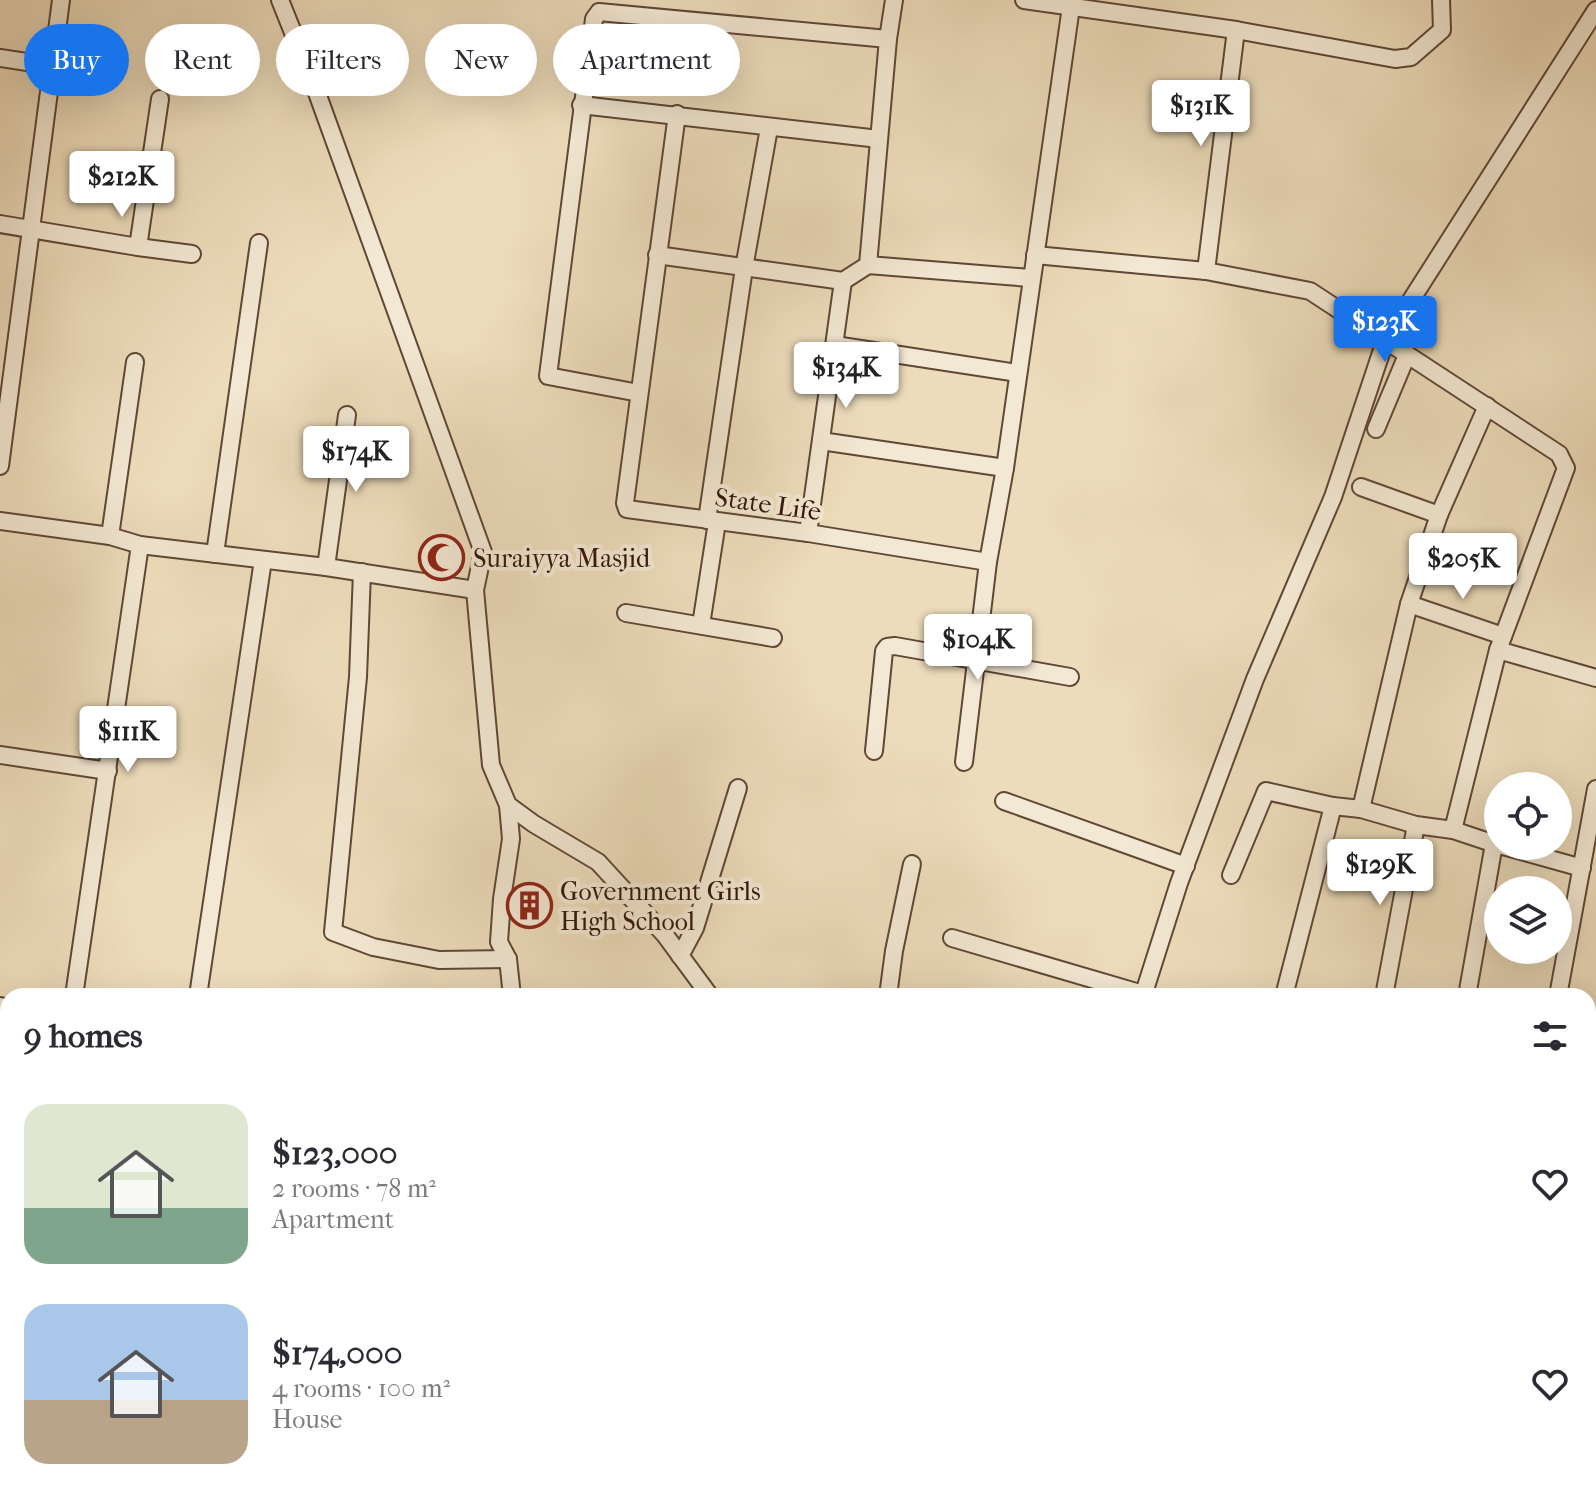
<!DOCTYPE html>
<html lang="en">
<head>
<meta charset="utf-8">
<style>
  :root { --surface:#fff; --page:#f2f2f3; --text:#2b2b33; --muted:#7c7c81; --accent:#1a73e8 }
  body { margin:0; font-family:"IM FELL French Canon",serif; background:var(--page); color:var(--text); height:100vh; display:flex; flex-direction:column; font-size:30px; white-space:nowrap }
  * { box-sizing:border-box; margin:0 }
  p { font-size:26px; color:var(--muted) }
  .icon { flex:none; width:44px; height:44px; fill:none; stroke:currentColor; stroke-width:2; stroke-linecap:round; stroke-linejoin:round }
  .map { position:relative; flex:1; overflow:hidden }
  .details { position:absolute; left:0px; top:988px; width:1596px; height:514px; display:flex; flex-direction:column; background:var(--surface); border-radius:24px 24px 0 0; box-shadow:0 8px 32px #0002 }
  .details>* { flex:none }
  .hud { position:absolute; left:24px; top:24px; width:800px; height:72px; display:flex; gap:16px }
  .controls { position:absolute; left:1484px; top:772px; display:grid; gap:16px }
  .controls a { display:grid; place-items:center; width:88px; height:88px; border-radius:50%; background:var(--surface); box-shadow:0 8px 32px #0002; font-size:40px }
  .price { position:absolute; translate:-50% -68px; padding:0 18px; border-radius:8px; background:#fff; color:#222; font-size:26px; line-height:52px; filter:drop-shadow(0 2px 4px #0008) }
  .price::after { content:''; position:absolute; left:50%; top:48px; width:24px; height:18px; margin-left:-12px; background:inherit; clip-path:polygon(0 0,100% 0,50% 100%) }
  .price.current { background:var(--accent); color:#fff }
  ul { padding:0; list-style:none }
  li { display:flex; align-items:center; gap:24px; height:200px; padding:0 24px }
  li span { display:grid; place-items:center; flex:none; width:224px; height:160px; border-radius:24px; color:#555 }
  li>.icon { margin-inline-start:auto }
  span .icon { width:96px; height:96px; fill:#fffc; stroke-width:1 }
  li b { font-size:34px }
  h2 { display:flex; justify-content:space-between; align-items:center; height:96px; padding:0 24px; font-size:34px }
  .tag { padding:0 28px; border-radius:36px; background:var(--surface); box-shadow:0 8px 32px #0002; font-size:28px; line-height:72px }
  .tag.current { background:var(--accent); color:#fff }
  .map>svg:first-child { display:block }
</style>
</head>
<body>
<div class="map">
<svg width="1596" height="1501" viewBox="0 0 1596 1501">
  <rect width="100%" height="100%" fill="#eddcbb"/>
  <filter id="stains"><feTurbulence type="fractalNoise" baseFrequency=".0025" numOctaves="4"/><feColorMatrix values="0 0 0 0 .2 0 0 0 0 .09 0 0 0 0 .02 0 0 0 .5 -.17"/></filter>
  <radialGradient id="worn" r=".72"><stop offset=".6" stop-color="#630" stop-opacity="0"/><stop offset="1" stop-color="#630" stop-opacity=".3"/></radialGradient>
  <g fill="none" stroke-linecap="round" stroke-linejoin="round">
    <g stroke="#6f796e" stroke-width="5">
      <polyline points="0,1325 8,1338"/>
      <polyline points="101,1494 102,1501"/>
    </g>
    <defs>
      <g id="street">
        <polyline points="280,0 316,90 483,552 475,590 491,765 508,805 534,824 598,862 665,935 710,996"/>
        <polyline points="1024,0 1236,30 1395,59 1411,57 1442,30 1441,0"/>
        <polyline points="0,58 53,66"/>
        <polyline points="581,105 879,139"/>
        <polyline points="677,114 625,503 627,509 808,533 988,562"/>
        <polyline points="0,224 138,247 160,99"/>
        <polyline points="138,247 192,254"/>
        <polyline points="657,255 843,281 868,265 888,39 894,0"/>
        <polyline points="1035,255 1206,271 1310,291 1559,454 1566,468 1498,650 1453,830"/>
        <polyline points="868,265 1030,278"/>
        <polyline points="1206,271 1236,30"/>
        <polyline points="835,345 1018,373"/>
        <polyline points="639,393 548,376 594,19 599,12 888,39"/>
        <polyline points="1376,429 1407,355"/>
        <polyline points="821,441 1005,468"/>
        <polyline points="0,466 61,0"/>
        <polyline points="1361,487 1439,515"/>
        <polyline points="707,520 744,268 769,128"/>
        <polyline points="0,521 110,536 140,545 326,567 475,590"/>
        <polyline points="808,533 843,281"/>
        <polyline points="110,536 135,362"/>
        <polyline points="215,554 259,243"/>
        <polyline points="326,567 347,415"/>
        <polyline points="362,572 358,677 333,932 373,947 439,960 508,959"/>
        <polyline points="1409,604 1503,636"/>
        <polyline points="626,613 773,638"/>
        <polyline points="701,625 717,522"/>
        <polyline points="1498,650 1596,678"/>
        <polyline points="874,751 884,651 887,647 895,646 1070,677"/>
        <polyline points="0,755 108,771"/>
        <polyline points="964,762 988,562 1005,468 1071,7"/>
        <polyline points="1004,801 1186,866"/>
        <polyline points="508,805 511,839 502,899 499,942 508,959 512,996"/>
        <polyline points="1361,809 1409,604 1439,515 1487,406"/>
        <polyline points="1503,846 1582,868"/>
        <polyline points="1231,875 1266,791 1333,806 1361,809 1416,825 1453,830 1498,845"/>
        <polyline points="952,938 1143,994"/>
        <polyline points="680,956 695,928 738,788"/>
        <polyline points="74,996 140,545"/>
        <polyline points="198,996 263,560"/>
        <polyline points="888,996 894,951 912,864"/>
        <polyline points="1143,996 1179,883 1255,679 1333,497 1385,341 1596,10"/>
        <polyline points="1284,996 1333,806"/>
        <polyline points="1384,996 1416,825"/>
        <polyline points="1467,996 1494,844"/>
        <polyline points="1558,996 1596,789"/>
        <polyline points="0,1006 8,1008"/>
        <polyline points="1588,1086 1596,1088"/>
        <polyline points="1588,1184 1596,1186"/>
        <polyline points="0,1277 8,1283"/>
        <polyline points="1588,1370 1596,1328"/>
        <polyline points="0,1437 8,1439"/>
        <polyline points="855,1494 855,1501"/>
        <polyline points="407,1501 408,1494"/>
        <polyline points="959,1501 962,1494"/>
        <polyline points="1164,1501 1166,1494"/>
        <polyline points="1393,1501 1394,1494"/>
        <polyline points="1467,1501 1468,1495"/>
      </g>
      <g id="secondary">
        <polyline points="0,1375 8,1387"/>
        <polyline points="67,1494 69,1501"/>
      </g>
    </defs>
    <use href="#street" stroke="#604736" stroke-width="20"/>
    <use href="#secondary" stroke="#31150a" stroke-width="26"/>
    <use href="#street" stroke="#f3e8d3" stroke-width="16"/>
    <use href="#secondary" stroke="#f3e8d3" stroke-width="22"/>
  </g>
  <defs>
    <symbol id="mosque-ring" viewBox="-11 -11 22 22"><circle r="9.5" fill="#f3e8d3" stroke="#8f2418" stroke-width="1.5"/><path d="M3.5-4.9A6 6 0 1 0 3.5 4.9A5 5 0 1 1 3.5-4.9Z" fill="#8f2418"/></symbol>
    <symbol id="building-ring" viewBox="-11 -11 22 22"><circle r="9.5" fill="#f3e8d3" stroke="#8f2418" stroke-width="1.5"/><path d="M-4-6H4V6H1V3H-1V6H-4ZM-2.5-4.3h1.7v1.8h-1.7ZM.8-4.3h1.7v1.8H.8ZM-2.5-1h1.7V.8h-1.7ZM.8-1h1.7V.8H.8Z" fill="#8f2418"/></symbol>
  </defs>
  <g fill-rule="evenodd">
    <use href="#mosque-ring" x="416" y="532" width="51" height="51"/>
    <use href="#building-ring" x="504" y="880" width="51" height="51"/>
  </g>
  <g text-anchor="middle" stroke-width="8" stroke-linejoin="round" paint-order="stroke">
    <g font-size="26" fill="#31150a" stroke="#f3e8d3">
      <text transform="translate(768 504) rotate(8)" y="9">State Life</text>
    </g>
    <g font-size="26" fill="#31150a" stroke="#f3e8d3" text-anchor="start">
      <text x="473" y="567">Suraiyya Masjid</text>
      <text x="560" y="900">Government Girls<tspan x="560" dy="30">High School</tspan></text>
    </g>
  </g>
  <rect width="100%" height="100%" filter="url(#stains)"/>
  <rect width="100%" height="100%" fill="url(#worn)"/>
</svg>
<div class="controls">
<a><svg class="icon" aria-label="locate" viewBox="0 0 24 24"><circle cx="12" cy="12" r="6"/><path d="M12 2v4M12 18v4M2 12h4M18 12h4"/></svg></a>
<a><svg class="icon" aria-label="layers" viewBox="0 0 24 24"><path d="M12 4l9 5-9 5-9-5zM3 14l9 5 9-5"/></svg></a>
</div>
<b class="price" style="left:1201px;top:148px">$131K</b>
<b class="price" style="left:122px;top:219px">$212K</b>
<b class="price current" style="left:1385px;top:364px">$123K</b>
<b class="price" style="left:846px;top:410px">$134K</b>
<b class="price" style="left:356px;top:494px">$174K</b>
<b class="price" style="left:1463px;top:601px">$205K</b>
<b class="price" style="left:978px;top:682px">$104K</b>
<b class="price" style="left:128px;top:774px">$111K</b>
<b class="price" style="left:1380px;top:907px">$129K</b>
<div class="hud">
<a class="tag current">Buy</a>
<a class="tag">Rent</a>
<a class="tag">Filters</a>
<a class="tag">New</a>
<a class="tag">Apartment</a>
</div>
<section class="details">
<h2>9 homes<svg class="icon" aria-label="filters" viewBox="0 0 24 24"><path d="M4 7h16M4 17h16"/><circle cx="9" cy="7" r="2"/><circle cx="15" cy="17" r="2"/></svg></h2>
<ul>
<li><span style="background:linear-gradient(#dfe7d0 65%,#7fa58c 0)"><svg class="icon" aria-label="home" viewBox="0 0 24 24"><path d="M3 11l9-7 9 7M6 9v11h12V9"/></svg></span><div><b>$123,000</b><p>2 rooms · 78 m²</p><p>Apartment</p></div><svg class="icon" aria-label="heart" viewBox="0 0 24 24"><path d="M12 20l-8-8c-3-5 5-10 8-4 3-6 11-1 8 4z"/></svg></li>
<li><span style="background:linear-gradient(#a9c7e8 60%,#b9a48a 0)"><svg class="icon" aria-label="home" viewBox="0 0 24 24"><path d="M3 11l9-7 9 7M6 9v11h12V9"/></svg></span><div><b>$174,000</b><p>4 rooms · 100 m²</p><p>House</p></div><svg class="icon" aria-label="heart" viewBox="0 0 24 24"><path d="M12 20l-8-8c-3-5 5-10 8-4 3-6 11-1 8 4z"/></svg></li>
</ul>
</section>
</div>
</body>
</html>
